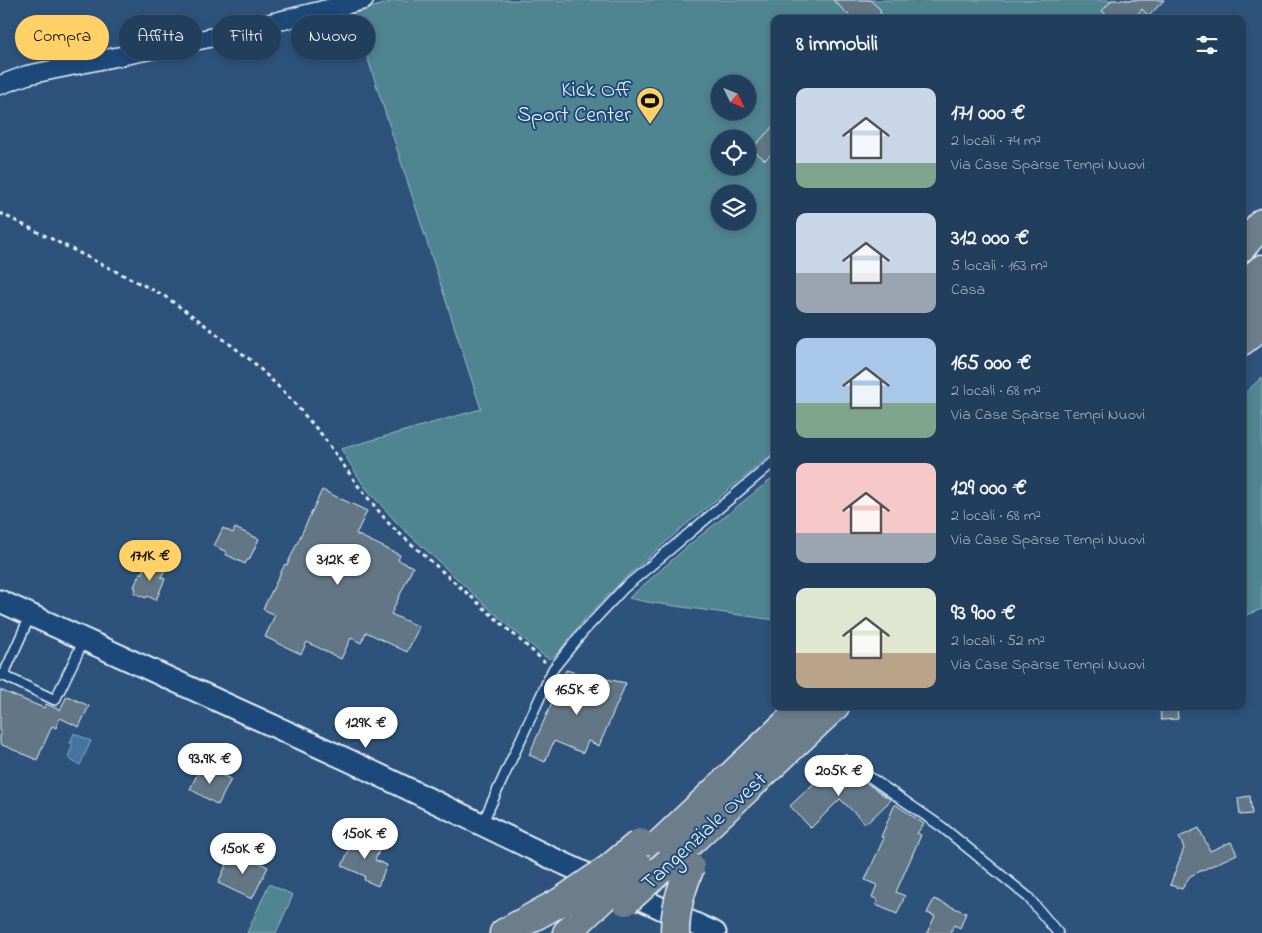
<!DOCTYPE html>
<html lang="it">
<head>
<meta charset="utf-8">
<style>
  :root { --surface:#223e5d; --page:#2a4563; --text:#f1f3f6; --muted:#a2aebc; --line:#3f5772; --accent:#ffd166 }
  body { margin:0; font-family:"Indie Flower",sans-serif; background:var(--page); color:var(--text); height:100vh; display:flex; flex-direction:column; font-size:19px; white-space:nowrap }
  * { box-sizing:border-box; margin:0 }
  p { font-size:16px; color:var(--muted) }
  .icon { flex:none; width:28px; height:28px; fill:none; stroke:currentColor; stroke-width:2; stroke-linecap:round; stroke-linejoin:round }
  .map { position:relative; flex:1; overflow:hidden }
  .side { position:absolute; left:771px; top:15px; width:475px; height:695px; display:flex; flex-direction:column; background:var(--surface); border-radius:10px; box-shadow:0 2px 8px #0003,0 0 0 1px var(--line) }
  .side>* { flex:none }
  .banner { position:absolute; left:15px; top:15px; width:475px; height:45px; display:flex; gap:10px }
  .needle { width:32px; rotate:133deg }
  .fabs { position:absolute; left:711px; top:75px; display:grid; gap:10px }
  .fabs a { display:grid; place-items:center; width:45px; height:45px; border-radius:50%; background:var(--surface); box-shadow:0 2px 8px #0003,0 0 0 1px var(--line); font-size:25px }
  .price { position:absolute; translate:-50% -42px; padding:0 11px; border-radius:18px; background:#fff; color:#222; font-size:16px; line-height:32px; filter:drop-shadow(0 1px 2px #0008) }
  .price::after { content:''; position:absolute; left:50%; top:30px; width:15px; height:11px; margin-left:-8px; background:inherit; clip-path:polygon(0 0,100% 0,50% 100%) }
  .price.on { background:var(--accent); color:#111 }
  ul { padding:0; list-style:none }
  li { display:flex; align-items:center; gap:15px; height:125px; padding:0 25px }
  li span { display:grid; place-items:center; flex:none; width:140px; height:100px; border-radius:10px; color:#555 }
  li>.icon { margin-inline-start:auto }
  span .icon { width:60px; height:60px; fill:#fffc; stroke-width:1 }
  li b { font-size:21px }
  h2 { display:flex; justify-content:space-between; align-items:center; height:60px; padding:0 25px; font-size:21px }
  .chip { padding:0 18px; border-radius:22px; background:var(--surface); box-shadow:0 2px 8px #0003,0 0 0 1px var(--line); font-size:18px; line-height:45px }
  .chip.on { background:var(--accent); color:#111 }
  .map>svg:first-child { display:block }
</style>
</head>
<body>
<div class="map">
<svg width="1262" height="933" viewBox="0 0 1262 933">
  <rect width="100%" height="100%" fill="#2d537c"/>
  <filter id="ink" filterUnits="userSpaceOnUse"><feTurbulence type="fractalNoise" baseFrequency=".02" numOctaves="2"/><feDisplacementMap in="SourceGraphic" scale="10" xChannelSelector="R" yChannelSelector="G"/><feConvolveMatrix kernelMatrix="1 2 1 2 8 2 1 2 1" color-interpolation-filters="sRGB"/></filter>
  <g filter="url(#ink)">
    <g fill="#508491" stroke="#9cbac4" fill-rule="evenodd">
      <path d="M397,0H1164L1146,19H775V452L683,527L623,580L582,622L558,653L550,659L544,656L494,613L397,523L364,486L341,449L481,409L353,13ZM720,84H748V111H720ZM720,139H748V166H720ZM720,194H748V221H720Z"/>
      <polygon points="1262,377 1262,609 1243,616 1243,395"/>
      <polygon points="775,476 775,620 647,602 629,598 689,545"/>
      <polygon points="269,884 293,895 276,933 247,933"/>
    </g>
    <polygon fill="#4773a2" stroke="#87a5c4" points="74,733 91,741 80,765 70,760 68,756 73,745 70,743"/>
    <g fill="#647685" stroke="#e8f1f8">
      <polygon points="833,0 870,0 880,9 881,19 853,19"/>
      <polygon points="1112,0 1164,0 1149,16 1142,9 1133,19 1111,19 1102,11"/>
      <polygon points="775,124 775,150 765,160 752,149"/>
      <polygon points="322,490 367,511 356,534 400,555 398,560 413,567 391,614 419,627 407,652 366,632 361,643 351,638 341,659 307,642 301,654 265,637 275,615 263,609 285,564 287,565"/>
      <polygon points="223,528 233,533 235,528 259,539 249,560 247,560 245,564 225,554 227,552 214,546"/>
      <polygon points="150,563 165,570 161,577 165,579 156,600 147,596 146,598 134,593 136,588 134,587 140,573 142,573 144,568 146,566 148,567"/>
      <polygon points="566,670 581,674 576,686 599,695 606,679 626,683 599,746 588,741 583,753 554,741 545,762 529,755"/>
      <polygon points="0,690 44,708 46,704 60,710 67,696 89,706 79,727 60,718 56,728 52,726 37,760 0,744"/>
      <polygon points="1160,706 1177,706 1178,719 1161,720"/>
      <polygon points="836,762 891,800 866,824 840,799 811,828 790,806"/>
      <polygon points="201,767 231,779 218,805 190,789"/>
      <polygon points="1250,796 1252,814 1240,815 1238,798"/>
      <polygon points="895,804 924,824 917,833 921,835 896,892 905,896 897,914 876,905 878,900 872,897 877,885 865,880 884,838 881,837"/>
      <polygon points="1199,828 1210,851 1231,842 1237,854 1190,876 1182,889 1170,885 1184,848 1179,837"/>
      <polygon points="356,833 370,838 367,845 379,851 375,860 387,865 378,886 364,880 365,876 342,866"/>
      <polygon points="233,850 268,867 252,899 218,883"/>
      <polygon points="934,899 966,913 960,928 954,925 950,933 927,933 935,916 927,913"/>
    </g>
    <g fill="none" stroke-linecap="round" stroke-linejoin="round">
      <defs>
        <g id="service">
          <polyline points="0,674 55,700 84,640"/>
          <polyline points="3,676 30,616"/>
          <polyline points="845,760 942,827 1028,897 1058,933"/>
          <polyline points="482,824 553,669 582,633 624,588 775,461"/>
        </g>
        <polyline id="minor" points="0,85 27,75 214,37 364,0"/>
        <polyline id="tertiary" points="0,601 348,760 543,854 715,933"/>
        <g id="trunk">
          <polyline points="1242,247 1262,223"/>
          <polyline points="1242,288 1262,269"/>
          <polyline points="1242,318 1262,299"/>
          <polyline points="1242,341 1262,325"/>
          <polyline points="650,853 805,706"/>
          <polyline points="669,862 835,706"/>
          <polyline points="504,933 562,901"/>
          <polyline points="567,933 584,916"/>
        </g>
      </defs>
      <use href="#service" stroke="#e8f1f8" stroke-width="12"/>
      <use href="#minor" stroke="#e8f1f8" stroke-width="21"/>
      <use href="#tertiary" stroke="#e8f1f8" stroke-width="25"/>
      <use href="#trunk" stroke="#e8f1f8" stroke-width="31"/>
      <polyline stroke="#e8f1f8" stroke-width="3" stroke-dasharray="4 4" stroke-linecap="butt" points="0,213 163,295 197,319 252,361 286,394 322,435 359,487 391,526 545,662"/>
      <use href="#service" stroke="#1f4a7a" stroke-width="9"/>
      <use href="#minor" stroke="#1f4a7a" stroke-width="18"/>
      <use href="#tertiary" stroke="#1f4a7a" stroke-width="21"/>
      <use href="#trunk" stroke="#6c7d8b" stroke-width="28"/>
      <defs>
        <g id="trunk-bridge">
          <polyline points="562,901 610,868 640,843"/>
          <polyline points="626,901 669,862"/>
          <polyline points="584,916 638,865"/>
          <path d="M675,933C675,909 681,890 690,867"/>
        </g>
      </defs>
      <use href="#trunk-bridge" stroke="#e8f1f8" stroke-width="31" stroke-linecap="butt"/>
      <use href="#trunk-bridge" stroke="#6c7d8b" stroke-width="28"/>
    </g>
  </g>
  <defs>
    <symbol id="stadium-pin" viewBox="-11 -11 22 30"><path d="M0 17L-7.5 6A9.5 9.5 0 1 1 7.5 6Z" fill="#ffd166" stroke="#1f4a7a"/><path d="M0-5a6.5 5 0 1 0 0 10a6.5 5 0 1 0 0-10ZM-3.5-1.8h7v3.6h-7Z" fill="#111"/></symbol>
  </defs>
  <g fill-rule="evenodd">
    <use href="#stadium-pin" x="634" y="85" width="32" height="43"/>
  </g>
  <g text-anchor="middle" stroke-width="4" stroke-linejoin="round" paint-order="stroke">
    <g font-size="22" fill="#e8f1f8" stroke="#1f4a7a" text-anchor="end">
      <text x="631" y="96">Kick Off<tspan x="631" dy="25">Sport Center</tspan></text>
    </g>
    <g font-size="22" fill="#e8f1f8" stroke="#1f4a7a">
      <text transform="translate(703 830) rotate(-43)" y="8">Tangenziale Ovest</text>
    </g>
  </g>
</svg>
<div class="fabs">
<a><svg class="needle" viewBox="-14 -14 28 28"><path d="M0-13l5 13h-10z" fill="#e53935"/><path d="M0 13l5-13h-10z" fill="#a2aebc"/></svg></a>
<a><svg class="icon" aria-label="locate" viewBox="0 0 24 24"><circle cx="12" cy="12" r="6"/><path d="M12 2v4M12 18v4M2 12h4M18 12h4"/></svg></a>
<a><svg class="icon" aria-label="layers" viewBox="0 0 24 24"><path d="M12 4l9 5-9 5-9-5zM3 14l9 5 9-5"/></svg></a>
</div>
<b class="price on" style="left:150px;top:582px">171K €</b>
<b class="price" style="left:338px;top:586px">312K €</b>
<b class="price" style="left:577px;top:716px">165K €</b>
<b class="price" style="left:366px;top:749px">129K €</b>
<b class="price" style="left:210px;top:785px">93.9K €</b>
<b class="price" style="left:839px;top:797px">205K €</b>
<b class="price" style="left:365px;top:860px">150K €</b>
<b class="price" style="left:243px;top:875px">150K €</b>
<div class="banner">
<a class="chip on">Compra</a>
<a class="chip">Affitta</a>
<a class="chip">Filtri</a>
<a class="chip">Nuovo</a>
</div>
<section class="side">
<h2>8 immobili<svg class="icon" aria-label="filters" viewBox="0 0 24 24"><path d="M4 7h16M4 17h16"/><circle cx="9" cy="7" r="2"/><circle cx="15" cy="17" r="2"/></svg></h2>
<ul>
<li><span style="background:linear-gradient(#c9d6e8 75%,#7fa58c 0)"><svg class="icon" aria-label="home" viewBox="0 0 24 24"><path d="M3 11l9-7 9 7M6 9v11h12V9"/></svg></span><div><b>171 000 €</b><p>2 locali · 74 m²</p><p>Via Case Sparse Tempi Nuovi</p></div></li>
<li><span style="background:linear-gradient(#c9d6e8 60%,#9aa5b1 0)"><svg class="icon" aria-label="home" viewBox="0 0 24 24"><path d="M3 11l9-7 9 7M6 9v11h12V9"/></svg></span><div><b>312 000 €</b><p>5 locali · 163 m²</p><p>Casa</p></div></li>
<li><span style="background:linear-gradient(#a9c7e8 65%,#7fa58c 0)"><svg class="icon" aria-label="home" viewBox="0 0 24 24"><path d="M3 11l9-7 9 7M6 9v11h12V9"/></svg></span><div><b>165 000 €</b><p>2 locali · 68 m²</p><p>Via Case Sparse Tempi Nuovi</p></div></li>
<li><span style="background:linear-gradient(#f6c9c9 70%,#9aa5b1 0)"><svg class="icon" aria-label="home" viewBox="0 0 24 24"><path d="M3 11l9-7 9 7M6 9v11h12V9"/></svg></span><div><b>129 000 €</b><p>2 locali · 68 m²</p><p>Via Case Sparse Tempi Nuovi</p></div></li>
<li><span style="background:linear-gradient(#dfe7d0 65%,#b9a48a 0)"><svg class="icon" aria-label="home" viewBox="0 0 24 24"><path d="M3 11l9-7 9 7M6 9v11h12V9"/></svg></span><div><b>93 900 €</b><p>2 locali · 52 m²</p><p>Via Case Sparse Tempi Nuovi</p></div></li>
</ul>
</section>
</div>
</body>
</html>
